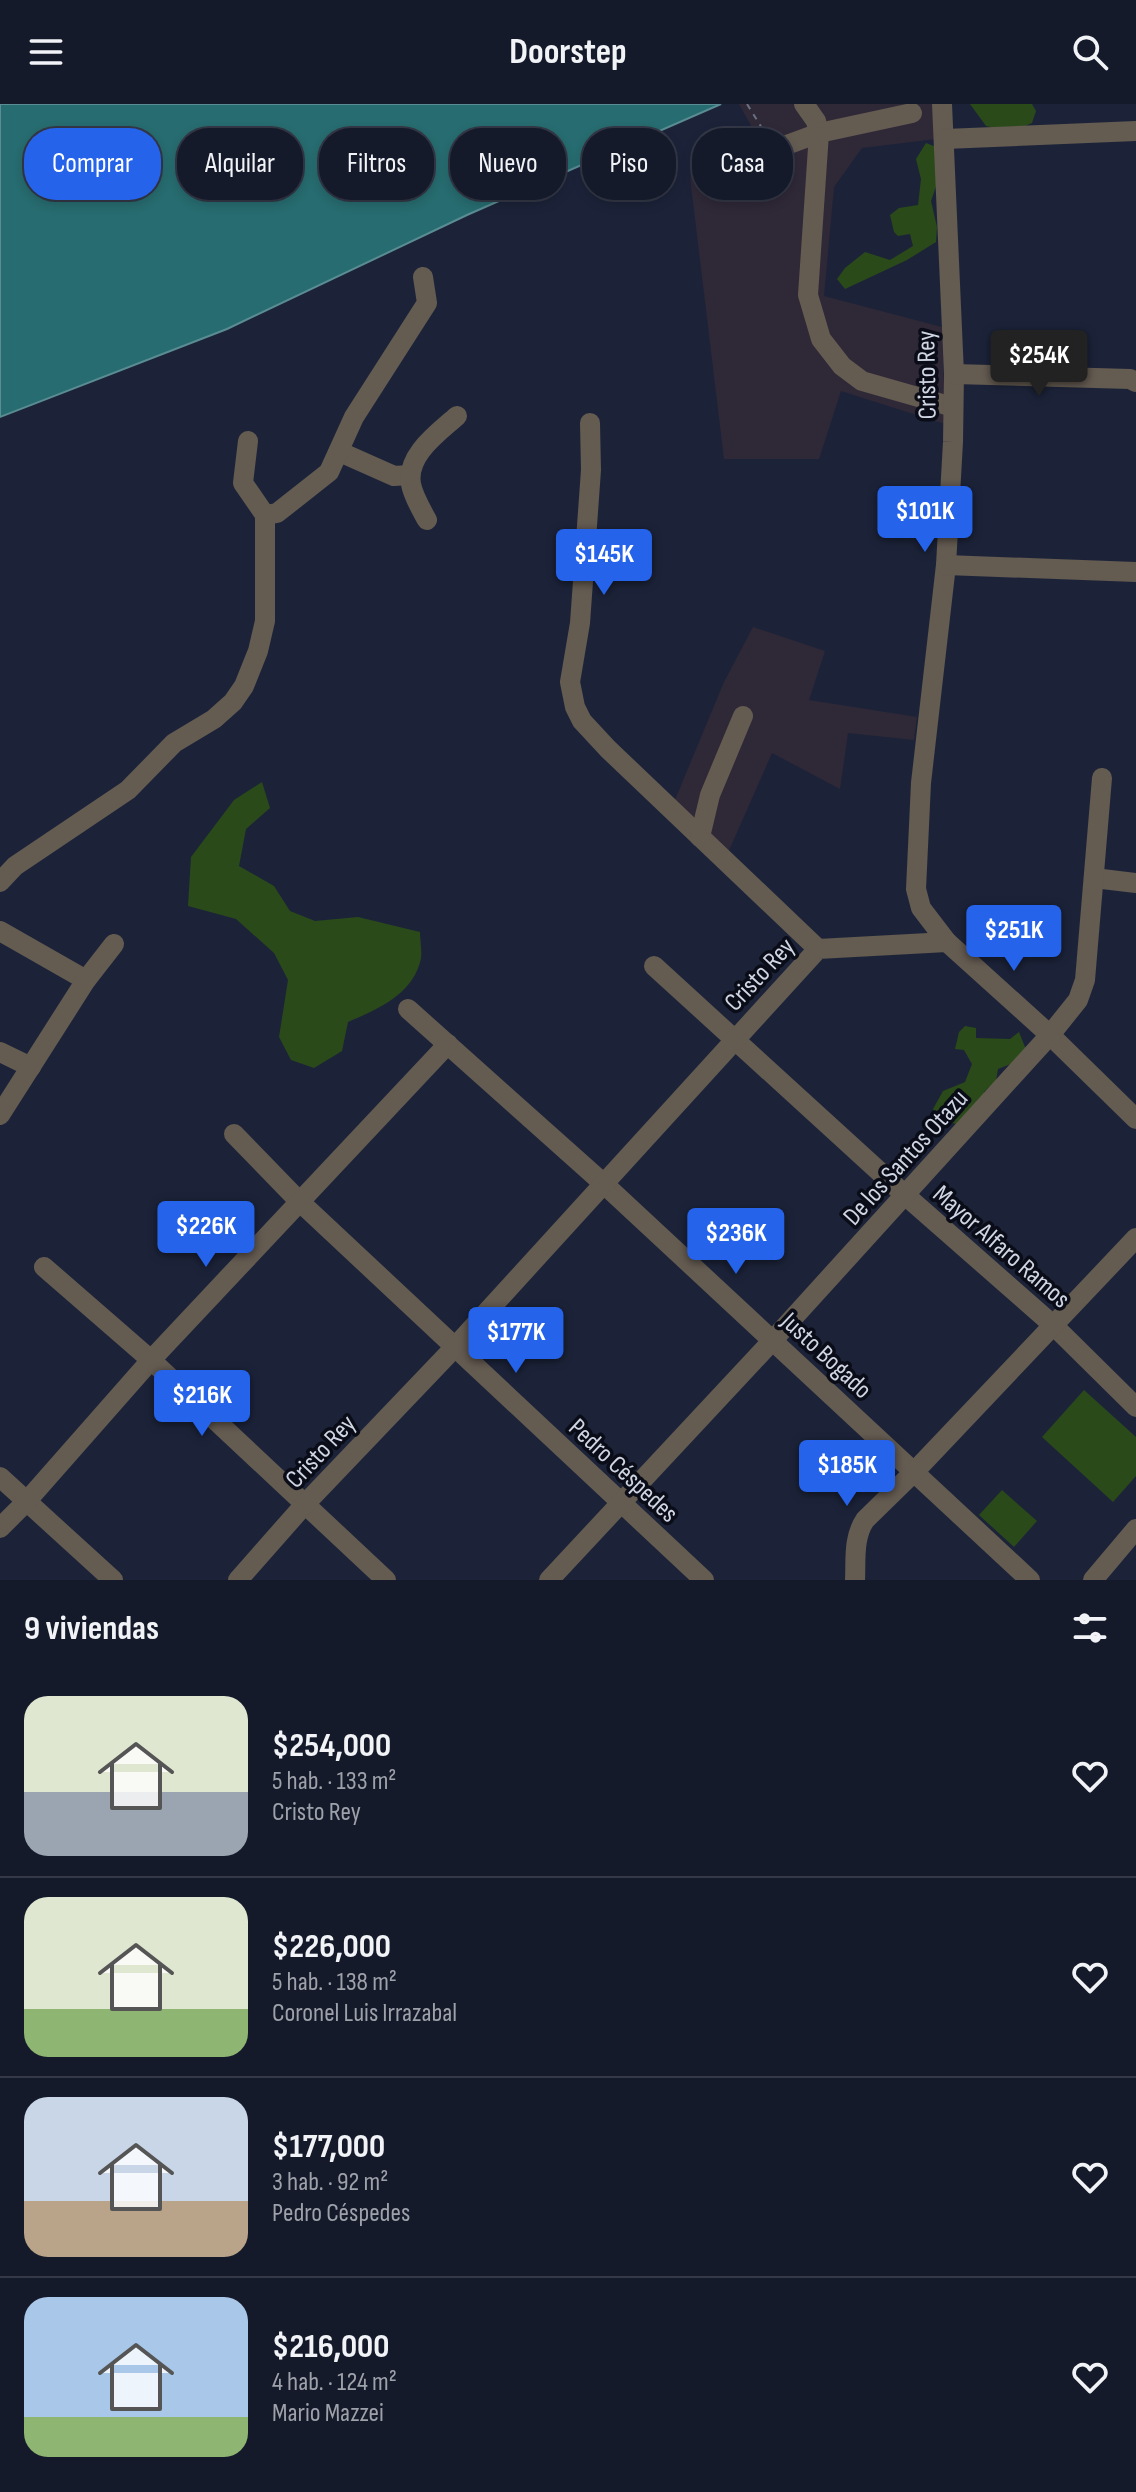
<!DOCTYPE html>
<html lang="es">
<head>
<meta charset="utf-8">
<style>
  :root { --surface:#151a2b; --page:#222737; --text:#f1f3f6; --muted:#9da1a9; --line:#343847; --accent:#2563eb }
  body { margin:0; font-family:"Sofia Sans Condensed",sans-serif; background:var(--page); color:var(--text); height:100vh; display:flex; flex-direction:column; font-size:30px; white-space:nowrap }
  * { box-sizing:border-box; margin:0 }
  p { font-size:26px; color:var(--muted) }
  .icon { flex:none; width:44px; height:44px; fill:none; stroke:currentColor; stroke-width:2; stroke-linecap:round; stroke-linejoin:round }
  .map { position:relative; height:1476px; overflow:hidden }
  .panel { display:flex; flex-direction:column; background:var(--surface); flex:1 }
  .panel>* { flex:none }
  .guide { position:absolute; left:24px; top:24px; width:1088px; height:72px; display:flex; gap:16px }
  .price { position:absolute; translate:-50% -68px; padding:0 18px; border-radius:8px; background:var(--accent); color:#fff; font-size:26px; line-height:52px; filter:drop-shadow(0 2px 4px #0008) }
  .price::after { content:''; position:absolute; left:50%; top:48px; width:24px; height:18px; margin-left:-12px; background:inherit; clip-path:polygon(0 0,100% 0,50% 100%) }
  .price.selected { background:#222; color:#fff }
  ul { padding:0; list-style:none }
  li { display:flex; align-items:center; gap:24px; height:200px; padding:0 24px }
  li+li { border-top:2px solid var(--line) }
  li span { display:grid; place-items:center; flex:none; width:224px; height:160px; border-radius:24px; color:#555 }
  li>.icon { margin-inline-start:auto }
  span .icon { width:96px; height:96px; fill:#fffc; stroke-width:1 }
  li b { font-size:34px }
  h2 { display:flex; justify-content:space-between; align-items:center; height:96px; padding:0 24px; font-size:34px }
  .tag { padding:0 28px; border-radius:32px; background:var(--surface); box-shadow:0 4px 12px #0003,0 0 0 2px var(--line); font-size:28px; line-height:72px }
  .tag.selected { background:var(--accent); color:#fff }
  header { display:flex; justify-content:space-between; align-items:center; height:104px; padding:0 24px; background:var(--surface); font-size:36px; font-weight:700 }
  .map>svg:first-child { display:block }
</style>
</head>
<body>
<header><svg class="icon" aria-label="menu" viewBox="0 0 24 24"><path d="M4 6h16M4 12h16M4 18h16"/></svg>Doorstep<svg class="icon" aria-label="search" viewBox="0 0 24 24"><circle cx="10" cy="10" r="6"/><path d="M15 15l6 6"/></svg></header>
<div class="map">
<svg width="1136" height="1476" viewBox="0 0 1136 1476">
  <rect width="100%" height="100%" fill="#1c2339"/>
  <g fill="#2f2837">
    <polygon points="739,0 932,0 936,35 862,44 834,83 824,192 942,223 945,320 841,287 819,355 724,355 690,73 762,41"/>
    <polygon points="753,523 825,547 809,596 917,613 914,636 848,629 840,685 772,649 727,751 672,703 724,578"/>
  </g>
  <g fill="#2a4a1a">
    <polygon points="970,0 1032,0 1036,7 1032,19 1011,28 986,22"/>
    <polygon points="926,39 939,44 940,71 931,97 937,123 936,138 907,156 845,185 837,175 845,164 865,148 890,156 913,142 910,130 898,132 894,128 890,111 899,104 918,101 921,75 916,55"/>
    <path d="M262,678L270,704L246,725L239,762L274,782L290,807L315,817L358,813L420,828C420,836 422,846 421,854C414,890 378,905 348,918L342,947L314,964L291,956L279,933L288,876L274,849L236,815L188,802L191,753L234,696Z"/>
    <polygon points="965,922 976,924 976,934 1010,935 1019,928 1029,953 998,965 996,977 984,988 986,998 961,1022 937,1013 933,1005 943,987 965,978 972,960 964,946 955,945 959,928"/>
    <polygon points="1084,1286 1136,1333 1136,1372 1113,1398 1042,1333"/>
    <polygon points="1002,1386 1037,1417 1014,1443 979,1411"/>
  </g>
  <polygon fill="#276c70" stroke="#5a8c93" stroke-width="2" points="0,0 721,0 467,111 227,225 0,313"/>
  <g fill="none" stroke-linecap="round" stroke-linejoin="round">
    <polyline stroke="#6a7083" stroke-width="2" stroke-dasharray="6 6" stroke-linecap="butt" points="747,0 765,29"/>
    <g stroke="#645b51" stroke-width="20">
      <polyline points="804,0 816,17 819,29 808,191 821,235 842,262 862,277 953,303"/>
      <polyline points="942,0 954,270 953,338 946,461 921,679 916,785 921,804 947,838 1050,931 1136,1015"/>
      <polyline points="945,35 1136,27"/>
      <polyline points="706,71 819,29 912,9"/>
      <polyline points="954,270 1130,275 1136,278"/>
      <polyline points="590,319 591,366 580,519 570,578 575,603 582,617 608,645 818,845"/>
      <polyline points="340,348 394,372 410,371"/>
      <polyline points="265,411 277,409 329,368 354,313 427,199 423,173"/>
      <path d="M427,416C421,405 413,392 411,380C406,351 438,329 457,312"/>
      <polyline points="946,461 1136,468"/>
      <polyline points="700,733 710,691 743,612"/>
      <polyline points="1094,774 1136,779"/>
      <polyline points="0,778 15,762 128,686 174,639 214,615 233,598 244,582 258,547 265,517 265,411 243,379 248,337"/>
      <polyline points="0,827 86,876"/>
      <polyline points="654,862 905,1091 1053,1221 1136,1303"/>
      <polyline points="408,905 604,1080 1030,1476"/>
      <polyline points="0,948 31,963"/>
      <polyline points="0,1011 86,876 114,840"/>
      <polyline points="234,1030 299,1097 704,1476"/>
      <polyline points="44,1163 151,1256 386,1476"/>
      <polyline points="0,1373 113,1476"/>
      <polyline points="0,1424 26,1398 151,1256 448,940"/>
      <polyline points="238,1476 305,1400 454,1244 818,845 947,838"/>
      <polyline points="549,1476 773,1236 1050,931 1078,896 1085,876 1102,674"/>
      <path d="M855,1476C856,1456 853,1434 865,1416L915,1367L1136,1134"/>
      <polyline points="1093,1476 1136,1425"/>
    </g>
  </g>
  <g text-anchor="middle" stroke-width="7" stroke-linejoin="round" paint-order="stroke">
    <g font-size="26" fill="#d0d5e4" stroke="#0a0d17">
      <text transform="translate(926 271) rotate(-91)" y="9">Cristo Rey</text>
      <text transform="translate(759 870) rotate(-47)" y="9">Cristo Rey</text>
      <text transform="translate(905 1053) rotate(-48)" y="9">De los Santos Otazu</text>
      <text transform="translate(1002 1142) rotate(41)" y="9">Mayor Alfaro Ramos</text>
      <text transform="translate(827 1251) rotate(43)" y="9">Justo Bogado</text>
      <text transform="translate(320 1347) rotate(-47)" y="9">Cristo Rey</text>
      <text transform="translate(624 1366) rotate(43)" y="9">Pedro Céspedes</text>
    </g>
  </g>
</svg>
<b class="price selected" style="left:1039px;top:294px">$254K</b>
<b class="price" style="left:925px;top:450px">$101K</b>
<b class="price" style="left:604px;top:493px">$145K</b>
<b class="price" style="left:1014px;top:869px">$251K</b>
<b class="price" style="left:206px;top:1165px">$226K</b>
<b class="price" style="left:736px;top:1172px">$236K</b>
<b class="price" style="left:516px;top:1271px">$177K</b>
<b class="price" style="left:202px;top:1334px">$216K</b>
<b class="price" style="left:847px;top:1404px">$185K</b>
<div class="guide">
<a class="tag selected">Comprar</a>
<a class="tag">Alquilar</a>
<a class="tag">Filtros</a>
<a class="tag">Nuevo</a>
<a class="tag">Piso</a>
<a class="tag">Casa</a>
</div>
</div>
<section class="panel">
<h2>9 viviendas<svg class="icon" aria-label="filters" viewBox="0 0 24 24"><path d="M4 7h16M4 17h16"/><circle cx="9" cy="7" r="2"/><circle cx="15" cy="17" r="2"/></svg></h2>
<ul>
<li><span style="background:linear-gradient(#dfe7d0 60%,#9aa5b1 0)"><svg class="icon" aria-label="home" viewBox="0 0 24 24"><path d="M3 11l9-7 9 7M6 9v11h12V9"/></svg></span><div><b>$254,000</b><p>5 hab. · 133 m²</p><p>Cristo Rey</p></div><svg class="icon" aria-label="heart" viewBox="0 0 24 24"><path d="M12 20l-8-8c-3-5 5-10 8-4 3-6 11-1 8 4z"/></svg></li>
<li><span style="background:linear-gradient(#dfe7d0 70%,#8fb573 0)"><svg class="icon" aria-label="home" viewBox="0 0 24 24"><path d="M3 11l9-7 9 7M6 9v11h12V9"/></svg></span><div><b>$226,000</b><p>5 hab. · 138 m²</p><p>Coronel Luis Irrazabal</p></div><svg class="icon" aria-label="heart" viewBox="0 0 24 24"><path d="M12 20l-8-8c-3-5 5-10 8-4 3-6 11-1 8 4z"/></svg></li>
<li><span style="background:linear-gradient(#c9d6e8 65%,#b9a48a 0)"><svg class="icon" aria-label="home" viewBox="0 0 24 24"><path d="M3 11l9-7 9 7M6 9v11h12V9"/></svg></span><div><b>$177,000</b><p>3 hab. · 92 m²</p><p>Pedro Céspedes</p></div><svg class="icon" aria-label="heart" viewBox="0 0 24 24"><path d="M12 20l-8-8c-3-5 5-10 8-4 3-6 11-1 8 4z"/></svg></li>
<li><span style="background:linear-gradient(#a9c7e8 75%,#8fb573 0)"><svg class="icon" aria-label="home" viewBox="0 0 24 24"><path d="M3 11l9-7 9 7M6 9v11h12V9"/></svg></span><div><b>$216,000</b><p>4 hab. · 124 m²</p><p>Mario Mazzei</p></div><svg class="icon" aria-label="heart" viewBox="0 0 24 24"><path d="M12 20l-8-8c-3-5 5-10 8-4 3-6 11-1 8 4z"/></svg></li>
</ul>
</section>
</body>
</html>
